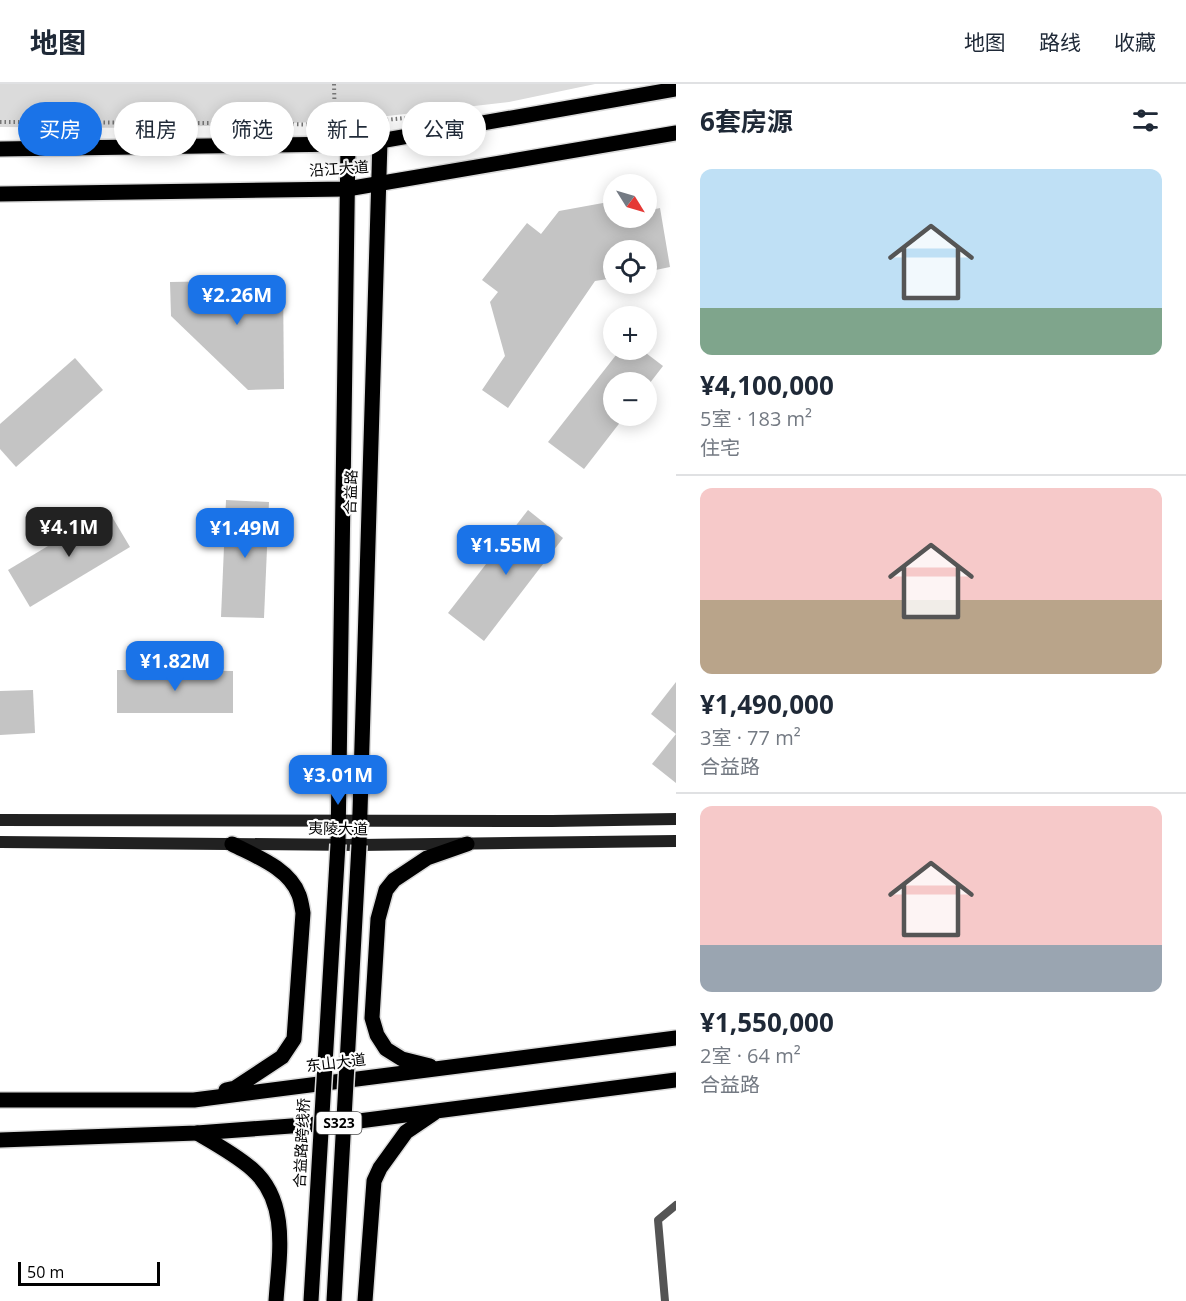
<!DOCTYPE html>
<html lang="zh">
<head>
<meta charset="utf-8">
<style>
  :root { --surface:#fff; --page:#f6f6f7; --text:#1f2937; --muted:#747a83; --line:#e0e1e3; --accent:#1a73e8 }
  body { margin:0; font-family:"Open Sans","Noto Sans SC",sans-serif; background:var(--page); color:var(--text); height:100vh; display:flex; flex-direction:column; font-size:22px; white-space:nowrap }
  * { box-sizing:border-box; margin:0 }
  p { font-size:20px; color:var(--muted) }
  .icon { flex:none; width:33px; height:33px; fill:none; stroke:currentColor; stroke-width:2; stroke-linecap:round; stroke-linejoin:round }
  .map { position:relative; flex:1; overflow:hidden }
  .details { display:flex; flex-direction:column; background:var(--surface); width:510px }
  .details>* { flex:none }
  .guide { position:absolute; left:18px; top:18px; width:567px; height:54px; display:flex; gap:12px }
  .needle { width:39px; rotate:127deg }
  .controls { position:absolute; left:603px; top:90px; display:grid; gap:12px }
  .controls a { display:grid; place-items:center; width:54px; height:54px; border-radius:50%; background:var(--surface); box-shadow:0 3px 15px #0003; font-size:30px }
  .scale { position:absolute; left:18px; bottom:15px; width:142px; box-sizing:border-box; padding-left:6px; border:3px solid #000; border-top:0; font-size:16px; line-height:21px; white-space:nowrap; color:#000; -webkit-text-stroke:4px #fff; paint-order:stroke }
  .price { position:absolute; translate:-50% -51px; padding:0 14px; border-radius:12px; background:var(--accent); color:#fff; font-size:20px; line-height:39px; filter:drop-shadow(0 2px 3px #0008) }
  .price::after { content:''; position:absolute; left:50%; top:36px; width:18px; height:14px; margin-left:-9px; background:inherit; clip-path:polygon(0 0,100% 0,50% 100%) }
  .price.active { background:#222; color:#fff }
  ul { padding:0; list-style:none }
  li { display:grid; align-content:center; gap:12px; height:318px; padding:0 24px }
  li+li { border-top:2px solid var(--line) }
  li span { display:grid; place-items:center; height:186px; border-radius:12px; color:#555 }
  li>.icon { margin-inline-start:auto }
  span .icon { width:108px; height:108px; fill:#fffc; stroke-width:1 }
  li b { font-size:26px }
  h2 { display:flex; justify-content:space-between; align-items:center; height:72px; padding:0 24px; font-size:26px }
  .pill { padding:0 21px; border-radius:27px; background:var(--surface); box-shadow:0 3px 15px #0003; font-size:21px; line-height:54px }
  .pill.active { background:var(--accent); color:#fff }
  header { display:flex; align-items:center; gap:36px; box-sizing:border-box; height:84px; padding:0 30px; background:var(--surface); border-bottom:2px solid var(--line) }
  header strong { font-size:28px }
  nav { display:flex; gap:33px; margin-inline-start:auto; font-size:21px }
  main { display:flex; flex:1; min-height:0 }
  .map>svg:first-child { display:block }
</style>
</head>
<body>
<header>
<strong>地图</strong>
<nav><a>地图</a><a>路线</a><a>收藏</a></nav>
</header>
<main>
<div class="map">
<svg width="676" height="1217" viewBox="0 0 676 1217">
  <rect width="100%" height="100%" fill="#fff"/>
  <polygon fill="#dbdbdb" points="0,0 595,0 509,18 344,37 147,44 0,43"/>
  <g fill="#c4c4c4">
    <polygon points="614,117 614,134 646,134 646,127 660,124 670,183 646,188 646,166 614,166 614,194 595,197 508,324 482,306 505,272 490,218 498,208 482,196 527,139 541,150 559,127"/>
    <polygon points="283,196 284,305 248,306 171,232 170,198"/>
    <polygon points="620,266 642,266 663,282 646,304 646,298 614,298 614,332 625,332 584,385 548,358"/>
    <polygon points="75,274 103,306 16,383 0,365 0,340"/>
    <polygon points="226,416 269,418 264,534 221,533"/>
    <polygon points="108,426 130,463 30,523 8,486"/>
    <polygon points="528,426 563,454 484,557 448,529"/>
    <polygon points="117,586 233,587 233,629 117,629"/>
    <polygon points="676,598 676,699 652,680 676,650 651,630"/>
    <polygon points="33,606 35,649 0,651 0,607"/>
  </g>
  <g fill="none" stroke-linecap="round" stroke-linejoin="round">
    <defs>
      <g id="primary">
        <polyline points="0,65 348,60 380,57 676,5"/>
        <polyline points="0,110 347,105 676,49"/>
        <polyline points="338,760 348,60"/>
        <polyline points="359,761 380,57"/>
        <polyline points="430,982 402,975 386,965 377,951 372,934 378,835 386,806 394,796 427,774 467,760"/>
        <path d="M226,1006L235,1004L282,973L294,955L303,829C302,823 301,816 299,811C289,784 255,772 232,760"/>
        <polyline points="0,1016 194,1016 676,954"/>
        <path d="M197,1049C216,1060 236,1071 252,1085C290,1118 279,1172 276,1217"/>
        <polyline points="0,1056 197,1049 359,1037 676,996"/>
        <polyline points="365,1217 374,1097 380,1084 406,1048 434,1029"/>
      </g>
    </defs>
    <use href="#primary" stroke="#dbdbdb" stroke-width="18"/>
    <g stroke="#767676" stroke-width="4" stroke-dasharray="1.5 3" stroke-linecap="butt">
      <polyline points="334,0 335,41"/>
      <polyline points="0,38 223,39 335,41 405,34"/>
    </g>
    <polyline stroke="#545454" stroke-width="8" points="665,1217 658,1136 676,1121"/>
    <g stroke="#212121" stroke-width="12">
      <polyline points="0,736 552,737 676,735"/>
      <polyline points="0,758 359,761 676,757"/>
    </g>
    <use href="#primary" stroke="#000" stroke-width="15"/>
    <defs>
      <g id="primary-bridge">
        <polyline points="311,1217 338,760"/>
        <polyline points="334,1217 359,761"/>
      </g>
    </defs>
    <use href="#primary-bridge" stroke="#dbdbdb" stroke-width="18" stroke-linecap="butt"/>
    <use href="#primary-bridge" stroke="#000" stroke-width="15"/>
  </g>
  <g text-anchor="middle" stroke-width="4.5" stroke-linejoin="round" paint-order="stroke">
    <rect fill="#fff" stroke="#4c4c4c" stroke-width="1.5" x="316.5" y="1028" width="45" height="22" rx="4.5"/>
    <g font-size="14" font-weight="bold" fill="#000">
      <text x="339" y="1044">S323</text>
    </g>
    <g font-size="15" fill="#000" stroke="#fff">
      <text transform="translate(339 85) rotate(-4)" y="5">沿江大道</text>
      <text transform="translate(351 408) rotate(-88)" y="5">合益路</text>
      <text transform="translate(338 745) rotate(1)" y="5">夷陵大道</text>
      <text transform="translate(336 979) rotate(-7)" y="5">东山大道</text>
      <text transform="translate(302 1059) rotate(-87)" y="5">合益路跨线桥</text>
    </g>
  </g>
</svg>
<div class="controls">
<a><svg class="needle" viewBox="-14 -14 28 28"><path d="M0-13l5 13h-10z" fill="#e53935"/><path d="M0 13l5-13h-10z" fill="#747a83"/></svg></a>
<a><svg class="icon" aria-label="locate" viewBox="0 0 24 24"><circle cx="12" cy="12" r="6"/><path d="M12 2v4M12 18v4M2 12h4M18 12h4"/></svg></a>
<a>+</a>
<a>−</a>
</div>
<div class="scale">50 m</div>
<b class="price" style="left:237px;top:242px">¥2.26M</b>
<b class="price active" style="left:69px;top:474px">¥4.1M</b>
<b class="price" style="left:245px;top:475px">¥1.49M</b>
<b class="price" style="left:506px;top:492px">¥1.55M</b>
<b class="price" style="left:175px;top:608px">¥1.82M</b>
<b class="price" style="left:338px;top:722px">¥3.01M</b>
<div class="guide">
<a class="pill active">买房</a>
<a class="pill">租房</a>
<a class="pill">筛选</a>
<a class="pill">新上</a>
<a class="pill">公寓</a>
</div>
</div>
<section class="details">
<h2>6套房源<svg class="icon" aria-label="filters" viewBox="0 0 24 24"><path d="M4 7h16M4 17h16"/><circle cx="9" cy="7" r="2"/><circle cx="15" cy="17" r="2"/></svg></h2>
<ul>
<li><span style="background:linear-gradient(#bfe0f5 75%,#7fa58c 0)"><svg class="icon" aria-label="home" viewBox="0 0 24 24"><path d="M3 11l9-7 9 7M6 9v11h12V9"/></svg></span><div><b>¥4,100,000</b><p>5室 · 183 m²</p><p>住宅</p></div></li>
<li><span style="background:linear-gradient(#f6c9c9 60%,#b9a48a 0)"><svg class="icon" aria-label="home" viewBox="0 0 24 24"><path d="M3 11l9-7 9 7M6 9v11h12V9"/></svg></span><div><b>¥1,490,000</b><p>3室 · 77 m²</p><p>合益路</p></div></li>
<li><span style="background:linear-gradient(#f6c9c9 75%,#9aa5b1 0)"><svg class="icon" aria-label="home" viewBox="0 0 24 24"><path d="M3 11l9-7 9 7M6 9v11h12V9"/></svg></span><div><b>¥1,550,000</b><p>2室 · 64 m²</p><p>合益路</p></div></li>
</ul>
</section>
</main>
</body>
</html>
